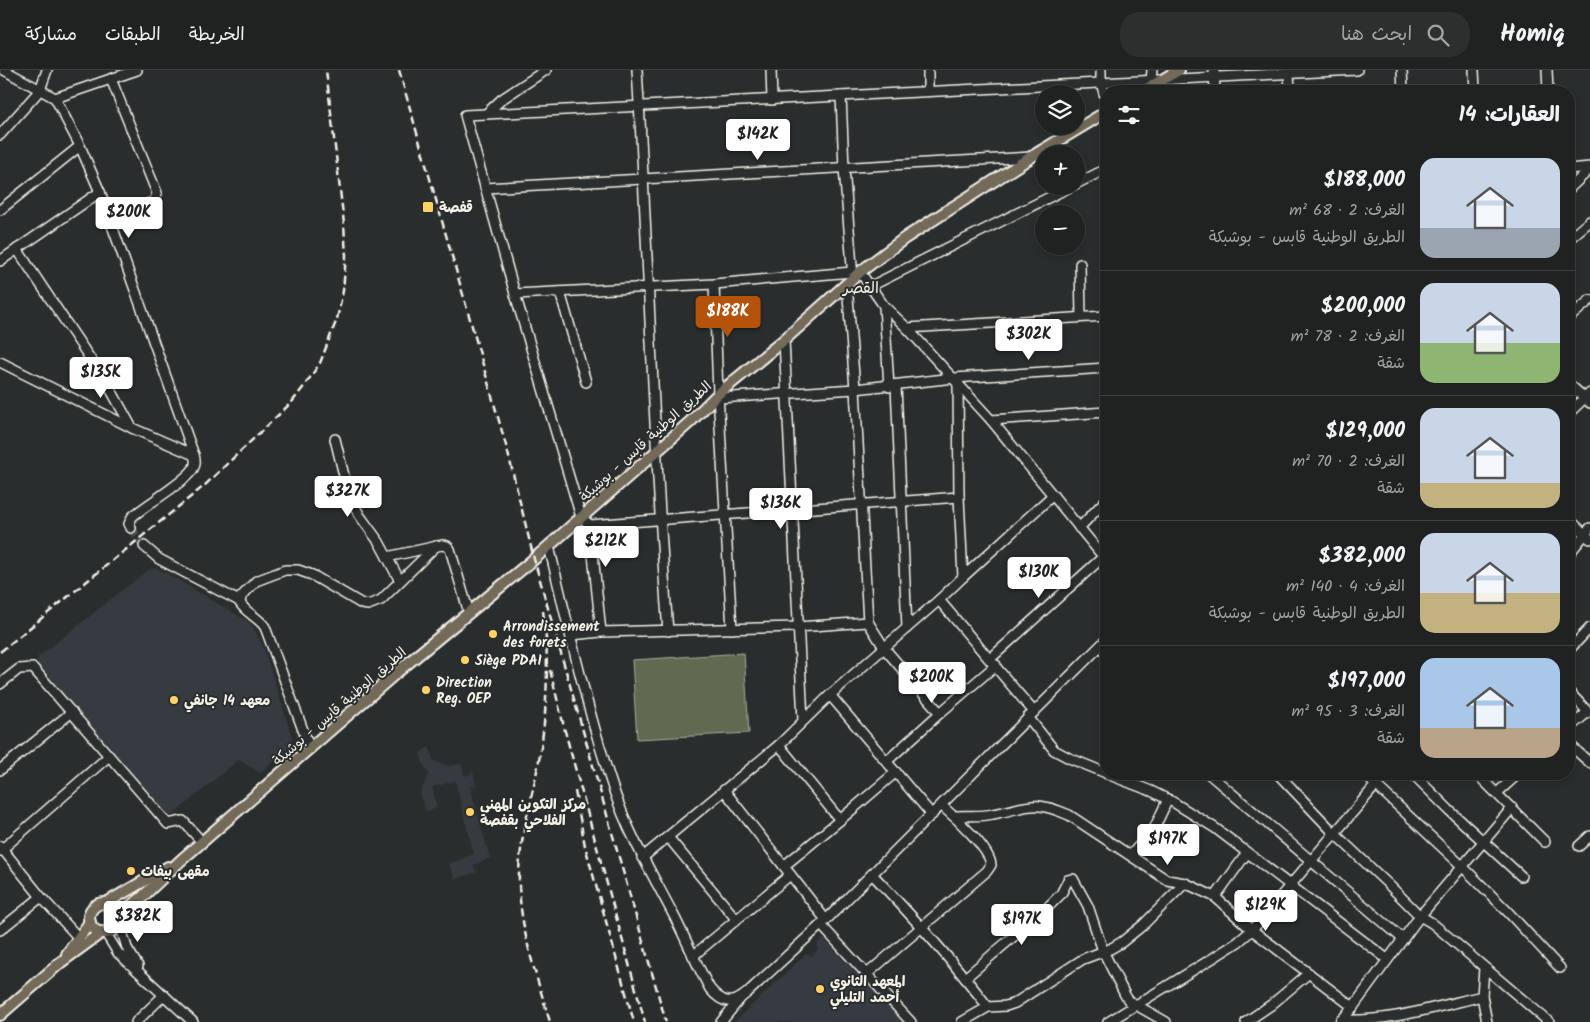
<!DOCTYPE html>
<html lang="ar">
<head>
<meta charset="utf-8">
<style>
  :root { --surface:#202222; --page:#2d2f2f; --text:#f1f3f6; --muted:#a2a4a5; --line:#3d3f40; --accent:#b45309 }
  body { margin:0; font-family:Kalam,"Playpen Sans Arabic",sans-serif; background:var(--page); color:var(--text); direction:rtl; height:100vh; display:flex; flex-direction:column; font-size:19px; white-space:nowrap }
  * { box-sizing:border-box; margin:0 }
  p { font-size:16px; color:var(--muted) }
  .icon { flex:none; width:28px; height:28px; fill:none; stroke:currentColor; stroke-width:2; stroke-linecap:round; stroke-linejoin:round }
  .map { position:relative; flex:1; overflow:hidden; direction:ltr }
  .details { position:absolute; left:1100px; top:15px; width:475px; height:695px; display:flex; flex-direction:column; background:var(--surface); border-radius:20px; box-shadow:0 2px 8px #0003,0 0 0 1px var(--line); direction:rtl }
  .details>* { flex:none }
  .tools { position:absolute; left:1035px; top:15px; display:grid; gap:10px }
  .tools a { display:grid; place-items:center; width:50px; height:50px; border-radius:50%; background:var(--surface); box-shadow:0 2px 8px #0003,0 0 0 1px var(--line); font-size:25px }
  .price { position:absolute; translate:-50% -42px; padding:0 11px; border-radius:5px; background:#fff; color:#222; font-size:16px; line-height:32px; filter:drop-shadow(0 1px 2px #0008) }
  .price::after { content:''; position:absolute; left:50%; top:30px; width:15px; height:11px; margin-left:-8px; background:inherit; clip-path:polygon(0 0,100% 0,50% 100%) }
  .price.active { background:var(--accent); color:#fff }
  ul { padding:0; list-style:none }
  li { display:flex; align-items:center; gap:15px; height:125px; padding:0 15px }
  li+li { border-top:1px solid var(--line) }
  li span { display:grid; place-items:center; flex:none; width:140px; height:100px; border-radius:15px; color:#555 }
  li>.icon { margin-inline-start:auto }
  span .icon { width:60px; height:60px; fill:#fffc; stroke-width:1 }
  li b { font-size:21px }
  h2 { display:flex; justify-content:space-between; align-items:center; height:60px; padding:0 15px; font-size:21px }
  header { display:flex; align-items:center; gap:30px; box-sizing:border-box; height:70px; padding:0 25px; background:var(--surface); border-bottom:1px solid var(--line) }
  header strong { font-size:24px }
  nav { display:flex; gap:28px; margin-inline-start:auto; font-size:18px }
  .search { width:350px; height:45px; background:var(--page); display:flex; align-items:center; gap:12px; box-sizing:border-box; padding:0 18px; border-radius:20px; color:var(--muted); font-size:19px }
  .map>svg:first-child { display:block }
</style>
</head>
<body>
<header>
<strong>Homiq</strong>
<div class="search"><svg class="icon" aria-label="search" viewBox="0 0 24 24"><circle cx="10" cy="10" r="6"/><path d="M15 15l6 6"/></svg>ابحث هنا</div>
<nav><a>الخريطة</a><a>الطبقات</a><a>مشاركة</a></nav>
</header>
<div class="map">
<svg width="1590" height="952" viewBox="0 0 1590 952">
  <rect width="100%" height="100%" fill="#2a2d2e"/>
  <filter id="ink" filterUnits="userSpaceOnUse"><feTurbulence type="fractalNoise" baseFrequency=".02" numOctaves="2"/><feDisplacementMap in="SourceGraphic" scale="10" xChannelSelector="R" yChannelSelector="G"/><feConvolveMatrix kernelMatrix="1 2 1 2 8 2 1 2 1" color-interpolation-filters="sRGB"/></filter>
  <g filter="url(#ink)">
    <g fill="#363b41">
      <polygon points="157,498 246,550 252,556 263,576 292,667 290,677 260,703 239,689 173,745 168,744 37,594 38,587 148,500"/>
      <polygon points="429,677 434,691 449,696 461,694 465,706 473,702 476,716 470,717 490,788 473,795 477,802 455,809 449,794 474,784 455,711 432,717 437,738 426,741 420,723 429,704 424,696 420,683"/>
      <polygon points="823,868 903,952 734,952 806,884 812,886 818,879 818,873"/>
    </g>
    <polygon fill="#616a51" stroke="#aaae9c" points="744,583 749,663 637,669 632,590"/>
    <g fill="none" stroke-linecap="round" stroke-linejoin="round">
      <polyline stroke="#484a4a" stroke-width="9" stroke-dasharray="9 4.5" stroke-linecap="butt" points="131,458 144,476"/>
      <defs>
        <g id="minor">
          <path d="M4,0L55,28L80,76L100,122L194,385C195,388 196,393 194,397C190,409 144,436 132,447L129,454L131,458"/>
          <path d="M637,0C649,187 653,374 668,561"/>
          <polyline points="771,0 772,30"/>
          <polyline points="1101,0 1101,12 1106,31"/>
          <polyline points="1214,0 1215,21"/>
          <polyline points="1402,0 1403,21"/>
          <polyline points="1474,0 1475,21"/>
          <polyline points="1547,0 1548,21"/>
          <polyline points="1289,3 1290,21"/>
          <polyline points="1151,10 1152,0"/>
          <polyline points="928,21 928,0"/>
          <polyline points="841,26 844,98 853,208"/>
          <polyline points="55,28 137,0"/>
          <polyline points="486,44 502,29 546,0"/>
          <polyline points="0,65 40,20 47,0"/>
          <polyline points="1569,99 1590,97"/>
          <polyline points="1076,114 1106,99"/>
          <polyline points="485,118 1031,87"/>
          <polyline points="1569,119 1590,99"/>
          <polyline points="0,140 80,76"/>
          <polyline points="108,146 151,133 155,130 157,123 111,9"/>
          <polyline points="1569,169 1590,151"/>
          <polyline points="17,179 111,320 132,358"/>
          <polyline points="0,191 100,122"/>
          <polyline points="1080,194 1081,247"/>
          <polyline points="860,202 884,236 907,258 991,350 1106,490"/>
          <polyline points="714,214 718,324 732,559"/>
          <polyline points="847,214 855,319 868,552 885,579 940,643"/>
          <polyline points="869,217 1072,116"/>
          <polyline points="560,222 586,312"/>
          <polyline points="515,224 714,214 852,202"/>
          <polyline points="884,236 889,317"/>
          <polyline points="1569,248 1590,230"/>
          <polyline points="907,258 1106,246"/>
          <polyline points="784,270 803,650"/>
          <polyline points="0,292 132,358 194,385"/>
          <polyline points="958,313 959,427 963,507"/>
          <polyline points="1569,314 1590,333"/>
          <polyline points="896,316 907,558"/>
          <polyline points="719,328 855,319 954,308 1106,298"/>
          <polyline points="1569,343 1590,323"/>
          <polyline points="991,350 1106,342"/>
          <polyline points="335,369 349,426 360,446 379,472 400,511"/>
          <polyline points="1569,449 1590,469"/>
          <polyline points="590,455 959,427"/>
          <polyline points="1079,458 1106,430"/>
          <polyline points="144,476 159,489 239,531"/>
          <path d="M549,476C568,556 587,640 613,718C628,763 651,802 673,844C686,869 696,894 710,919C722,933 732,936 747,923L826,850L1106,570"/>
          <polyline points="1569,484 1590,458"/>
          <polyline points="387,487 442,475 447,476 450,479 469,543"/>
          <polyline points="939,530 1034,642"/>
          <polyline points="601,562 590,455 581,447 515,224 465,45 1357,0"/>
          <polyline points="571,565 601,562 798,557 868,552"/>
          <polyline points="1569,580 1590,558"/>
          <polyline points="990,589 1103,487"/>
          <polyline points="0,614 19,599 33,598 168,754 183,751 202,772"/>
          <polyline points="1569,622 1588,642 1569,658"/>
          <polyline points="830,625 932,745"/>
          <polyline points="1028,647 1054,680 1069,688 1106,703"/>
          <polyline points="1569,674 1590,693"/>
          <polyline points="779,675 840,750"/>
          <path d="M310,679L265,557C258,547 246,543 240,533L241,527L256,511L285,500H298L312,505L362,534L368,535L381,530L436,476"/>
          <polyline points="887,691 940,643 996,595"/>
          <polyline points="0,700 72,642"/>
          <polyline points="1107,704 1151,721 1173,732 1215,758 1387,889"/>
          <polyline points="1209,704 1403,869"/>
          <polyline points="1278,704 1335,764 1390,816 1420,846 1432,853 1549,952"/>
          <polyline points="1364,704 1462,796 1508,842 1560,898"/>
          <polyline points="1413,704 1449,740 1521,806"/>
          <polyline points="1477,704 1545,772"/>
          <polyline points="724,720 826,850"/>
          <polyline points="1497,723 1518,704"/>
          <path d="M954,746C967,745 980,747 993,744C1030,737 1031,729 1069,745L1167,810L1185,813L1215,827L1252,860L1353,937"/>
          <polyline points="668,767 736,849"/>
          <polyline points="0,776 41,827 78,867"/>
          <polyline points="1579,776 1590,766"/>
          <polyline points="0,781 109,686"/>
          <polyline points="1131,785 1154,759 1168,729"/>
          <polyline points="642,788 779,675 830,625 939,530 963,507 1053,425"/>
          <polyline points="784,796 840,750 896,702"/>
          <path d="M872,804C913,847 952,890 988,937"/>
          <polyline points="1215,827 1247,783"/>
          <polyline points="118,848 127,878 138,896"/>
          <polyline points="821,855 911,952"/>
          <polyline points="0,860 41,827"/>
          <polyline points="105,862 118,883 193,952"/>
          <polyline points="693,886 790,805"/>
          <path d="M867,904L987,801L991,795C990,779 955,747 942,736"/>
          <polyline points="965,908 1048,837 1061,824 1068,810 1073,809 1088,836 1103,881 1125,925 1129,931 1166,952"/>
          <polyline points="1482,926 1487,952"/>
          <path d="M1341,950C1389,952 1436,937 1482,926L1484,898"/>
          <polyline points="136,952 164,925"/>
          <polyline points="721,952 740,929"/>
          <polyline points="962,952 988,937 1006,936 1015,933 1083,889 1110,879 1122,872 1143,855 1185,813"/>
          <polyline points="1108,952 1213,888 1238,872 1252,860 1376,715"/>
          <polyline points="1246,952 1271,935 1309,903"/>
          <polyline points="1340,952 1353,937 1420,846 1512,738"/>
        </g>
        <g id="major">
          <polyline points="1143,21 1179,0"/>
          <polyline points="106,833 168,797"/>
          <circle cx="104" cy="848" r="15"/>
          <polyline points="118,846 140,829 180,791 396,603 534,489 690,352 718,324 784,270 860,202 905,168 1031,87 1106,42"/>
          <polyline points="67,884 90,852"/>
          <polyline points="0,945 61,892 102,862"/>
        </g>
      </defs>
      <use href="#minor" stroke="#f4f1e8" stroke-width="12"/>
      <use href="#major" stroke="#f4f1e8" stroke-width="14"/>
      <use href="#minor" stroke="#2a2d2e" stroke-width="9"/>
      <use href="#major" stroke="#736a5a" stroke-width="10"/>
      <g stroke="#f4f1e8" stroke-width="2.5" stroke-dasharray="8 4" stroke-linecap="butt">
        <polyline points="399,0 507,379 534,489 666,952"/>
        <path d="M543,541C550,590 547,646 538,696C531,731 520,767 519,804C518,855 536,904 550,952"/>
        <polyline points="0,582 204,416 292,332 305,315 320,293 337,249 343,221 346,186 344,154 326,0"/>
        <polyline points="550,600 565,661 645,952"/>
        <polyline points="575,721 585,776 634,952"/>
      </g>
    </g>
  </g>
  <g fill="#ffd166" stroke="#2a2d2e" stroke-width="2">
    <rect x="422" y="131" width="12" height="12" rx="2.5"/>
    <circle cx="493" cy="564" r="5"/>
    <circle cx="465" cy="590" r="5"/>
    <circle cx="426" cy="620" r="5"/>
    <circle cx="174" cy="630" r="5"/>
    <circle cx="470" cy="742" r="5"/>
    <circle cx="131" cy="801" r="5"/>
    <circle cx="820" cy="919" r="5"/>
  </g>
  <g text-anchor="middle" stroke-width="4" stroke-linejoin="round" paint-order="stroke">
    <g font-size="14" font-weight="bold" fill="#f4f1e8" stroke="#2a2d2e" text-anchor="start">
      <text x="439" y="142">قفصة</text>
      <text x="503" y="561">Arrondissement<tspan x="503" dy="16">des forets</tspan></text>
      <text x="475" y="595">Siège PDAI</text>
      <text x="436" y="617">Direction<tspan x="436" dy="16">Reg. OEP</tspan></text>
      <text x="184" y="635">معهد 14 جانفي</text>
      <text x="480" y="739">مركز التكوين المهني<tspan x="480" dy="16">الفلاحي بقفصة</tspan></text>
      <text x="141" y="806">مقهى بيفات</text>
      <text x="830" y="916">المعهد الثانوي<tspan x="830" dy="16">أحمد التليلي</tspan></text>
    </g>
    <g font-size="14" fill="#f4f1e8" stroke="#2a2d2e">
      <text transform="translate(645 371) rotate(-42)" y="5">الطريق الوطنية قابس - بوشبكة</text>
      <text transform="translate(339 636) rotate(-41)" y="5">الطريق الوطنية قابس - بوشبكة</text>
    </g>
    <g font-size="16" fill="#f4f1e8" stroke="#2a2d2e">
      <text x="861" y="223">القصر</text>
    </g>
  </g>
</svg>
<div class="tools">
<a><svg class="icon" aria-label="layers" viewBox="0 0 24 24"><path d="M12 4l9 5-9 5-9-5zM3 14l9 5 9-5"/></svg></a>
<a>+</a>
<a>−</a>
</div>
<b class="price" style="left:758px;top:91px">$142K</b>
<b class="price" style="left:129px;top:169px">$200K</b>
<b class="price active" style="left:728px;top:268px">$188K</b>
<b class="price" style="left:1029px;top:291px">$302K</b>
<b class="price" style="left:101px;top:329px">$135K</b>
<b class="price" style="left:348px;top:448px">$327K</b>
<b class="price" style="left:781px;top:460px">$136K</b>
<b class="price" style="left:606px;top:498px">$212K</b>
<b class="price" style="left:1039px;top:529px">$130K</b>
<b class="price" style="left:932px;top:634px">$200K</b>
<b class="price" style="left:1168px;top:796px">$197K</b>
<b class="price" style="left:1266px;top:862px">$129K</b>
<b class="price" style="left:138px;top:873px">$382K</b>
<b class="price" style="left:1022px;top:876px">$197K</b>
<section class="details">
<h2>العقارات: 14<svg class="icon" aria-label="filters" viewBox="0 0 24 24"><path d="M4 7h16M4 17h16"/><circle cx="9" cy="7" r="2"/><circle cx="15" cy="17" r="2"/></svg></h2>
<ul>
<li><span style="background:linear-gradient(#c9d6e8 70%,#9aa5b1 0)"><svg class="icon" aria-label="home" viewBox="0 0 24 24"><path d="M3 11l9-7 9 7M6 9v11h12V9"/></svg></span><div><b>$188,000</b><p>الغرف: 2 · 68 m²</p><p>الطريق الوطنية قابس - بوشبكة</p></div></li>
<li><span style="background:linear-gradient(#c9d6e8 60%,#8fb573 0)"><svg class="icon" aria-label="home" viewBox="0 0 24 24"><path d="M3 11l9-7 9 7M6 9v11h12V9"/></svg></span><div><b>$200,000</b><p>الغرف: 2 · 78 m²</p><p>شقة</p></div></li>
<li><span style="background:linear-gradient(#c9d6e8 75%,#c2b280 0)"><svg class="icon" aria-label="home" viewBox="0 0 24 24"><path d="M3 11l9-7 9 7M6 9v11h12V9"/></svg></span><div><b>$129,000</b><p>الغرف: 2 · 70 m²</p><p>شقة</p></div></li>
<li><span style="background:linear-gradient(#c9d6e8 60%,#c2b280 0)"><svg class="icon" aria-label="home" viewBox="0 0 24 24"><path d="M3 11l9-7 9 7M6 9v11h12V9"/></svg></span><div><b>$382,000</b><p>الغرف: 4 · 140 m²</p><p>الطريق الوطنية قابس - بوشبكة</p></div></li>
<li><span style="background:linear-gradient(#a9c7e8 70%,#b9a48a 0)"><svg class="icon" aria-label="home" viewBox="0 0 24 24"><path d="M3 11l9-7 9 7M6 9v11h12V9"/></svg></span><div><b>$197,000</b><p>الغرف: 3 · 95 m²</p><p>شقة</p></div></li>
</ul>
</section>
</div>
</body>
</html>
